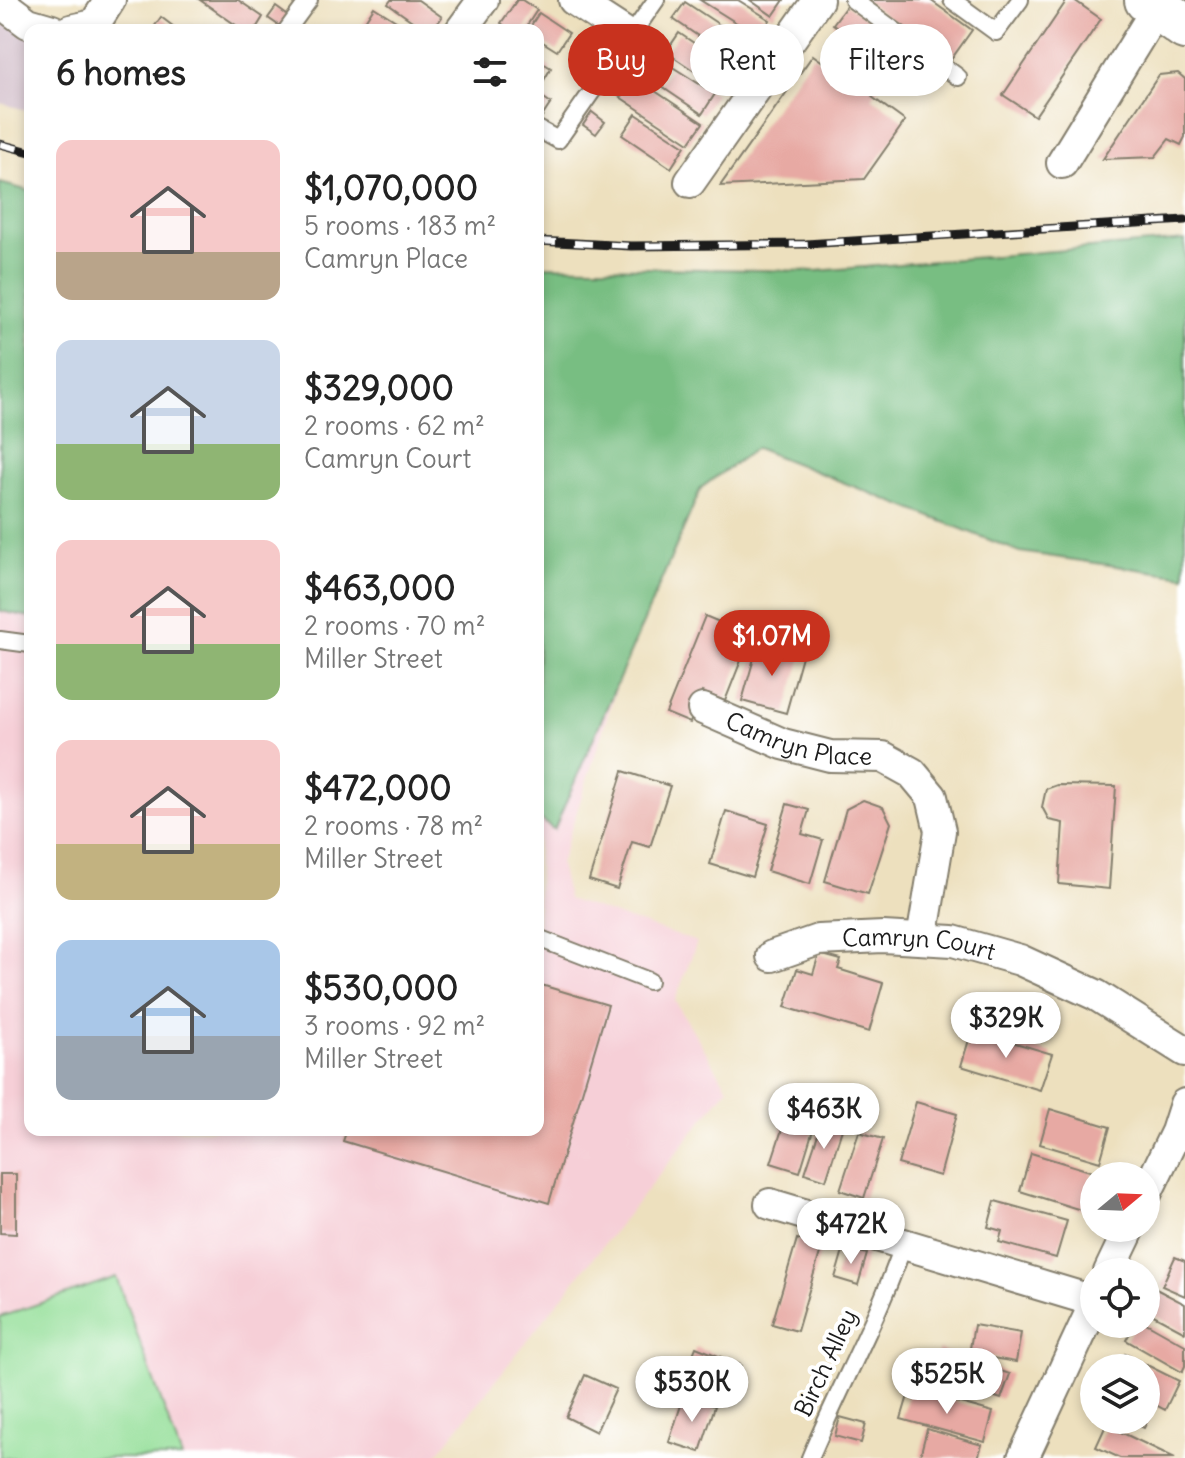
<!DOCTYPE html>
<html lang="en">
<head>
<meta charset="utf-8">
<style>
  :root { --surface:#fff; --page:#f6f6f6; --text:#222; --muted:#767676; --accent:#c8321e }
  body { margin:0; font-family:Delius,sans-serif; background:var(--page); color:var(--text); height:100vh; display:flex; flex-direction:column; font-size:30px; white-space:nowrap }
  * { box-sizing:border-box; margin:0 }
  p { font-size:26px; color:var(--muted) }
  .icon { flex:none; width:44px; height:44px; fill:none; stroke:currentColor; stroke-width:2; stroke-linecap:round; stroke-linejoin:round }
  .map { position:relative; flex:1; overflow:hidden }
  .details { position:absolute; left:24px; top:24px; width:520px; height:1112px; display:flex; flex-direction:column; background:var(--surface); border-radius:16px; box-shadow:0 4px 12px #0003 }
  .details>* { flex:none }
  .hud { position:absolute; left:568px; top:24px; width:496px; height:72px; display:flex; gap:16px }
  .needle { width:52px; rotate:71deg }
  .fabs { position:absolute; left:1080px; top:1162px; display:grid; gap:16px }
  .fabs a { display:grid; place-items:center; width:80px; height:80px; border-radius:50%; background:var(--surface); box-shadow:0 4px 12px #0003; font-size:40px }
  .price { position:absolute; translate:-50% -68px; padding:0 18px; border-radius:28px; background:#fff; color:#222; font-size:26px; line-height:52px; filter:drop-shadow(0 2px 4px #0008) }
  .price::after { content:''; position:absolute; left:50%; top:48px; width:24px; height:18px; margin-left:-12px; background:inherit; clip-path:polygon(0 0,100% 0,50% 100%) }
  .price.current { background:var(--accent); color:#fff }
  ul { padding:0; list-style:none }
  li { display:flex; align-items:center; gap:24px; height:200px; padding:0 32px }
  li span { display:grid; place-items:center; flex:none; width:224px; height:160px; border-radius:16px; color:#555 }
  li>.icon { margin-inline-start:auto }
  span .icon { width:96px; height:96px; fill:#fffc; stroke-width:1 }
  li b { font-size:34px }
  h2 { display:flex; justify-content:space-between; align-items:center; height:96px; padding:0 32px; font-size:34px }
  .chip { padding:0 28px; border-radius:36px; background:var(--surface); box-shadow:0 4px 12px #0003; font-size:28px; line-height:72px }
  .chip.current { background:var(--accent); color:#fff }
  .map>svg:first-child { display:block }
</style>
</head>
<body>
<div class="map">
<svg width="1185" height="1458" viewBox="0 0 1185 1458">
  <rect width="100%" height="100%" fill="#fff"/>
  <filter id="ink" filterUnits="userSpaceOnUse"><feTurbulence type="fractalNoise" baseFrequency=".0125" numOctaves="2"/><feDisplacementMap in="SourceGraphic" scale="16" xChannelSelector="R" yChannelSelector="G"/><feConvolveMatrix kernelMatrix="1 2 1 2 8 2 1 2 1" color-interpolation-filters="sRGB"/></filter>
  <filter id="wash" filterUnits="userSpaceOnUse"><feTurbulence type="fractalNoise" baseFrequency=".006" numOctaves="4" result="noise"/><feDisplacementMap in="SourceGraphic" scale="32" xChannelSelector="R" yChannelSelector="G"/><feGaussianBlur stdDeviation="1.8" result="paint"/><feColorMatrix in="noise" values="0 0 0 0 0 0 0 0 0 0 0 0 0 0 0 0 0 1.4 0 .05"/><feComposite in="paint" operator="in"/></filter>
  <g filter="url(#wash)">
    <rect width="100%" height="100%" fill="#ede0be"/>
    <polygon fill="#f6cfd7" points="0,226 30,231 30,1130 538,1130 538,298 744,291 560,864 568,899 697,942 675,1001 728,1088 434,1458 0,1458"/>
    <polygon fill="#d1bdc9" points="0,2 30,30 30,111 0,103"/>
    <polygon fill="#95df9a" stroke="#587e5b" stroke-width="2" points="116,1277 182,1458 0,1458 0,1317"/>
    <g fill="#78be82" stroke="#4a6d4f" stroke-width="2">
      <polygon points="0,183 30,191 30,617 0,611"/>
      <polygon points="1185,240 1185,576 1020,552 756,448 701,488 554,830 538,817 538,266 816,271"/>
    </g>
    <g id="blocks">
      <g fill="#e7a9a3">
        <polygon points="200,0 238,0 263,17 255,30 243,30"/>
        <polygon points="391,0 418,0 442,17 433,30 425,30 388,4"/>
        <polygon points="517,0 522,0 537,10 524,30 510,30 501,23"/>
        <polygon points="700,0 738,0 770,20 759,37"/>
        <polygon points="750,0 784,0 773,16"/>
        <polygon points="864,0 930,0 972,30 950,61"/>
        <polygon points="1067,0 1074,0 1101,19 1035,116 1003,95"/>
        <polygon points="685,2 753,47 741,65 673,19"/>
        <polygon points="847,5 901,44 887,63 833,24"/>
        <polygon points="276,7 291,18 284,29 268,18"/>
        <polygon points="374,7 410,30 360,29"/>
        <polygon points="539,13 569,33 557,51 538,39 538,30 528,30"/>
        <polygon points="161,17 178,30 152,30"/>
        <polygon points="679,33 737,72 724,91 666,52"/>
        <polygon points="813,55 852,83 871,59 890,71 872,97 905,121 864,179 720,186"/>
        <polygon points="538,60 551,68 541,85 538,83"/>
        <polygon points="671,66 715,94 702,114 659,85"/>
        <polygon points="622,69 703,123 689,143 608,89"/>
        <polygon points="1178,73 1185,79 1185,137 1181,145 1169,139 1155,157 1103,159 1159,75"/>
        <polygon points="538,94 551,103 538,123"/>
        <polygon points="592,112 605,122 596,134 583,125"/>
        <polygon points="636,114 685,146 671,168 622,135"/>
        <polygon points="705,616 751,635 725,701 702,692 690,723 666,713"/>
        <polygon points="758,644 802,656 786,713 742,701"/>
        <polygon points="623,771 670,786 650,847 632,842 617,889 589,880"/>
        <polygon points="1057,785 1116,786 1109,889 1059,884 1063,823 1049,820 1042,807 1046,789"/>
        <polygon points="863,800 883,807 891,823 868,894 825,881 846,809"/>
        <polygon points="787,804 809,810 802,834 823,840 810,884 767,871"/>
        <polygon points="726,811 768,824 752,877 710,864"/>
        <polygon points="819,954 841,960 838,969 883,983 869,1032 785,1007 797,969 813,974"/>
        <polygon points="538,984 608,1005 549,1203 343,1141 347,1130 538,1130"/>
        <polygon points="972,1030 1052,1054 1040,1090 961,1066"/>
        <polygon points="916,1102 957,1114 940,1176 898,1164"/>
        <polygon points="1050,1109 1110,1127 1100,1162 1040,1144"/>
        <polygon points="788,1111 816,1120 800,1172 771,1163"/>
        <polygon points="822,1122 842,1129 826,1180 805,1173"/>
        <polygon points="859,1132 883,1139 864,1198 840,1190"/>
        <polygon points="1031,1153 1093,1172 1081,1210 1020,1191"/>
        <polygon points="0,1174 16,1174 16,1234 0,1233"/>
        <polygon points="995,1201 1067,1221 1056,1258 999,1242 1002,1231 988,1227"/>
        <polygon points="797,1239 822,1246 797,1331 772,1324"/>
        <polygon points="844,1247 867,1254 858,1285 835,1278"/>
        <polygon points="1175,1257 1185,1261 1185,1296 1162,1286"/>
        <polygon points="1156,1289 1185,1304 1185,1332 1146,1311"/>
        <polygon points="1146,1323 1185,1345 1185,1366 1182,1372 1126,1340 1135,1324"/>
        <polygon points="974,1325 1021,1333 1016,1362 969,1354"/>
        <polygon points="696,1347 741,1365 732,1390 686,1372"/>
        <polygon points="939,1350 1010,1374 1001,1399 930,1374"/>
        <polygon points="1125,1354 1179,1381 1165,1410 1146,1400 1146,1368 1118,1368"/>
        <polygon points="585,1375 616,1389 596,1432 566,1417"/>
        <polygon points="910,1389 993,1412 985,1442 901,1419"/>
        <polygon points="684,1396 715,1406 700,1452 669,1442"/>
        <polygon points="1146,1406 1153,1409 1144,1428 1126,1420 1146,1420"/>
        <polygon points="840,1417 866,1424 861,1443 835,1436"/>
        <polygon points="1106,1425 1175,1458 1120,1458 1096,1447"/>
        <polygon points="927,1429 982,1445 978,1458 928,1458 920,1456"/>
      </g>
    </g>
  </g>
  <g filter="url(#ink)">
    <use href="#blocks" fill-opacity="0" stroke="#847e6d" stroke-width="2"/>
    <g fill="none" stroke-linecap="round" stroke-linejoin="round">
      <defs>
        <g id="service">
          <polyline points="853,0 958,77"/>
          <polyline points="952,0 996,32 1020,0"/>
          <polyline points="287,30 309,0"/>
          <polyline points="538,129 558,140 656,0"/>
          <polyline points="0,640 30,644"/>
          <polyline points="538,938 649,981"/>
          <path d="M810,1458C840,1386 879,1317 904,1243"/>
        </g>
        <g id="minor">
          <polyline points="574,0 631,37"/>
          <polyline points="0,2 28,23 52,30"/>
          <polyline points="71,30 94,25 110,0"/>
          <polyline points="461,30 483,0"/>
          <polyline points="1062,163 1162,0"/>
          <polyline points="690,182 818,0"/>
          <path id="s1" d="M703,709L783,744L830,756L883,757L912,773L932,797L940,831L922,939"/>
          <path id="s2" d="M772,956L818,940L883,937L953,941L1020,960L1096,995L1185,1051"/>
          <polyline points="1146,1194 1176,1132 1185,1104"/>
          <polyline points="770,1204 1094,1301"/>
          <polyline points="1109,1272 1130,1228"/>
          <polyline points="1023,1458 1094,1305"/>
        </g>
        <polyline id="secondary" points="1147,0 1185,27"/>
      </defs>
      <use href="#service" stroke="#847e6d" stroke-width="20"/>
      <use href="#minor" stroke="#847e6d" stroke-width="34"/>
      <use href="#secondary" stroke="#847e6d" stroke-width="48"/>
      <use href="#service" stroke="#fff" stroke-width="16"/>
      <use href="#minor" stroke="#fff" stroke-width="30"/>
      <use href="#secondary" stroke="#fff" stroke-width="44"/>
      <defs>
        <g id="rail">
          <polyline points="0,144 30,152"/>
          <polyline points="538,241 631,246 806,244 1185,220"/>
        </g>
      </defs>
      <use href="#rail" stroke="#1c1c1c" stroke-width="9"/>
      <use href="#rail" stroke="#fff" stroke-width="6" stroke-dasharray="18" stroke-linecap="butt"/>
    </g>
  </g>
  <g text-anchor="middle" stroke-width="8" stroke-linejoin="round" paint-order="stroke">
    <g font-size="24" fill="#1c1c1c" stroke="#fff">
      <text dy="8" stroke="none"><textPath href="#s1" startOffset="102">Camryn Place</textPath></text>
      <text dy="8" stroke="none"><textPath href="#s2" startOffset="150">Camryn Court</textPath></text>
      <text transform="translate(826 1363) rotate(-65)" y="8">Birch Alley</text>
    </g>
  </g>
</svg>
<div class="fabs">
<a><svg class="needle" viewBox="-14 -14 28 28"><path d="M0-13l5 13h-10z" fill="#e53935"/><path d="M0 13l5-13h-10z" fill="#767676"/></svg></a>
<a><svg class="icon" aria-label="locate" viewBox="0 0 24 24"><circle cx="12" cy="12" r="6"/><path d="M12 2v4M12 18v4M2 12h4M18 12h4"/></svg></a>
<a><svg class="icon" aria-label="layers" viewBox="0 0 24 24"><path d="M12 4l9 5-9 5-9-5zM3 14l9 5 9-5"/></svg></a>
</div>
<b class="price current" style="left:772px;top:678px">$1.07M</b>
<b class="price" style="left:1006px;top:1060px">$329K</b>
<b class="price" style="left:824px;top:1151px">$463K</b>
<b class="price" style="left:851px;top:1266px">$472K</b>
<b class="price" style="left:947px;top:1416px">$525K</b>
<b class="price" style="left:692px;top:1424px">$530K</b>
<div class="hud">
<a class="chip current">Buy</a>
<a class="chip">Rent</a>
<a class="chip">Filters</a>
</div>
<section class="details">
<h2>6 homes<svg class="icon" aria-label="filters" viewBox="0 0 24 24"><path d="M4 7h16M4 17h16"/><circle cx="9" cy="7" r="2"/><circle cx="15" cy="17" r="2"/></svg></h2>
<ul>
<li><span style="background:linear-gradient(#f6c9c9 70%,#b9a48a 0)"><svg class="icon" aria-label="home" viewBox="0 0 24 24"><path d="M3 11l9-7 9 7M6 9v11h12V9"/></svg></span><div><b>$1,070,000</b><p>5 rooms · 183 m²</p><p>Camryn Place</p></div></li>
<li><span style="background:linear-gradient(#c9d6e8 65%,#8fb573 0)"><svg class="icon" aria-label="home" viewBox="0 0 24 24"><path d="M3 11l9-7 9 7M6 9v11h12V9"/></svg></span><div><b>$329,000</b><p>2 rooms · 62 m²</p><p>Camryn Court</p></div></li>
<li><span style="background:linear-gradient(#f6c9c9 65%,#8fb573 0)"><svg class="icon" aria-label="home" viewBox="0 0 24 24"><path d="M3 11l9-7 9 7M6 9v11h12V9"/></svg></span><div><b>$463,000</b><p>2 rooms · 70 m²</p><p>Miller Street</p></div></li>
<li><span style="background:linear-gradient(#f6c9c9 65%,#c2b280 0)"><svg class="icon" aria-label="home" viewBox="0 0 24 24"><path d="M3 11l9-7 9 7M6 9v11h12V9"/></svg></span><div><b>$472,000</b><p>2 rooms · 78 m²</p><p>Miller Street</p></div></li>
<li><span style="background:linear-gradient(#a9c7e8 60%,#9aa5b1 0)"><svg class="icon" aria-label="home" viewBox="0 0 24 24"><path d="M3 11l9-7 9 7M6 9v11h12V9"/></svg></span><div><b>$530,000</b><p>3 rooms · 92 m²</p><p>Miller Street</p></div></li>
</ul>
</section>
</div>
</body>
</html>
